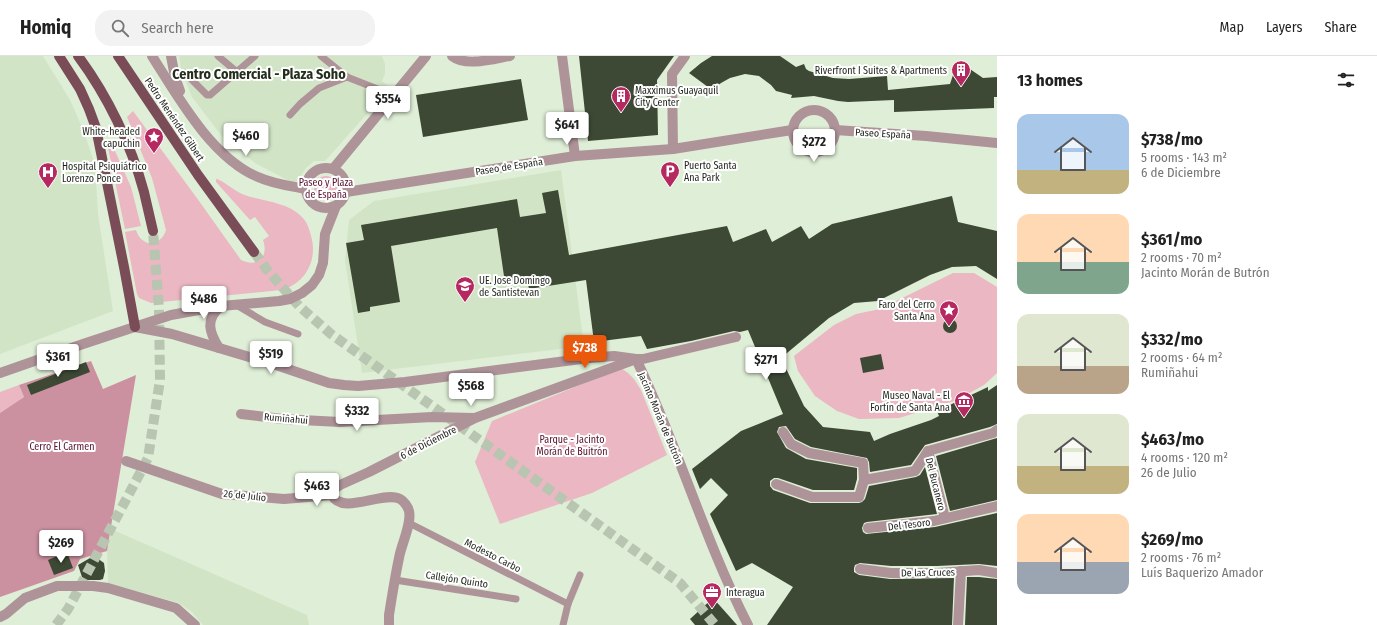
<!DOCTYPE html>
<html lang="en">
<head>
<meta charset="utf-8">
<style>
  :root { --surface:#fff; --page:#f2f2f2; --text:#222; --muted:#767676; --line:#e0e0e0; --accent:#ea580c }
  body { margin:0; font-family:"Fira Sans Condensed",sans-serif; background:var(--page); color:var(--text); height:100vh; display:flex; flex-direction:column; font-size:15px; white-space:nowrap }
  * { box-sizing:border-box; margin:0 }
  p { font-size:13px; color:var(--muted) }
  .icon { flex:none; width:22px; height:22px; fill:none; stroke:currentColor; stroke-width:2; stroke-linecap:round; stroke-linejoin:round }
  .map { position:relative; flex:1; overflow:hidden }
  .panel { display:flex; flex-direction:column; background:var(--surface); width:380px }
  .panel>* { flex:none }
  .price { position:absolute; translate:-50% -34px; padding:0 9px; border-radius:4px; background:#fff; color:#222; font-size:13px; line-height:26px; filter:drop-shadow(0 1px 2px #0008) }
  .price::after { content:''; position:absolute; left:50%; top:24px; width:12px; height:9px; margin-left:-6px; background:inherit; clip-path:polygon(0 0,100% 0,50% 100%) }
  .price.current { background:var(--accent); color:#fff }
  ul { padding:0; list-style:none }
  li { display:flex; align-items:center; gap:12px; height:100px; padding:0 20px }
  li span { display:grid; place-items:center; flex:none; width:112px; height:80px; border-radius:12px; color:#555 }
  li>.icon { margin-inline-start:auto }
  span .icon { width:48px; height:48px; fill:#fffc; stroke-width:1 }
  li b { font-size:17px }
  h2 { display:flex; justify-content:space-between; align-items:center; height:48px; padding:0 20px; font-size:17px }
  header { display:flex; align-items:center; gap:24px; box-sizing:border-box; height:56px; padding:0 20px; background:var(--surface); border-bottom:1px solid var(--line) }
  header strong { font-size:19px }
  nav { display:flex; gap:22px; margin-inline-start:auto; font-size:14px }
  .search { width:280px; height:36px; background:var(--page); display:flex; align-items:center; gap:10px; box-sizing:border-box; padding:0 14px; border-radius:16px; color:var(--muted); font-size:15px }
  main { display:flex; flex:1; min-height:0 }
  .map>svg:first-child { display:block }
</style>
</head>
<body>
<header>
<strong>Homiq</strong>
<div class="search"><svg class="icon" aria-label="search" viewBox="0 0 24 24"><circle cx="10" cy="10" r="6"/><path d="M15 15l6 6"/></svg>Search here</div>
<nav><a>Map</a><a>Layers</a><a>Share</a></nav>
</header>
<main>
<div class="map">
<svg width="997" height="569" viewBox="0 0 997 569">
  <rect width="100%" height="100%" fill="#dfeed6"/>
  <g fill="#d2e4c6">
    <polygon points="0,0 43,0 70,44 84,76 95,109 98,158 113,255 0,298"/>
    <polygon points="179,0 382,0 385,8 385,18 382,25 390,32 325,105 314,105 306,112 295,128 255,107 221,79 192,41 181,13"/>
    <polygon points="561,114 584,290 362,317 345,204 349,164 374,145"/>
    <polygon points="111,473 307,559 309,569 203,569 192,556 179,547 108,527 107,495"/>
  </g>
  <g fill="#eab7c3">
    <path d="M133,55L199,145L241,204C258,212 269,201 263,184L269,180L255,161L250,164L216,126V123C221,123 235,135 242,138C262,146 286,145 302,161C307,166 309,172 311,180C318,203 306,228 281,234L151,247L139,242L137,238L125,176L136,174C137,177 139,181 141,183C151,192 163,185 166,174L152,122L127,61Z"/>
    <polygon points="111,86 131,131 141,170 125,173 107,87"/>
    <circle cx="326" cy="132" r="12"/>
    <polygon points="953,217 974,217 997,231 997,317 984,329 957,344 899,362 859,363 837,355 815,340 798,315 794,300 834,269 856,258 880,253"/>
    <polygon points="621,312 628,317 634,323 641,334 667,399 592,437 500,468 475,406 492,365"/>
    <polygon points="19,329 24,341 0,357 0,336"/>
  </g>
  <polygon fill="#cc91a0" points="91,305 103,333 136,319 107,495 80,503 74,515 0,541 0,357 24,341 19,329"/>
  <g fill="#3d4935">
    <polygon points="579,0 674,0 657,24 658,79 588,85"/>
    <polygon points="712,0 780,0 796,11 804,8 806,13 809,15 833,22 849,23 887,20 888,34 950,28 957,7 967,11 983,22 997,21 997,41 994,41 994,52 894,56 894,44 848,46 838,45 814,40 791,42 792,39 776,35 771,29 759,20 745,18 730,22 721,27 712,34 689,17 701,7"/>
    <polygon points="521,23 528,64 423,81 416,39"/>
    <polygon points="558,134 569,199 727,170 733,186 766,173 772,186 801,170 809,183 832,168 952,140 958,166 997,175 997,223 976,210 952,211 930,219 878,245 854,247 829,262 781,302 804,350 823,371 870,376 874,385 890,378 931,364 939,360 937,355 988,331 988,335 997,329 997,368 990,371 925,389 911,409 870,416 869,406 867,402 811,391 795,383 786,370 779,371 777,376 786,392 806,403 857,412 857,423 854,434 813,434 778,422 774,422 770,425 770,430 773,434 810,447 859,447 862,446 865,443 869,430 916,421 920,419 925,411 937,458 867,466 864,467 862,472 863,476 866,478 935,471 997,457 997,510 979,508 937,510 891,510 860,507 855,509 854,512 854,516 859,519 890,523 954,522 952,569 767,569 793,531 752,507 736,515 710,458 728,439 711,422 700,433 692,413 741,375 783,358 748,274 740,276 734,275 691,285 647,293 641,280 594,286 586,224 529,233 527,223 505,227 497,172 391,190 400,246 370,251 370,255 358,257 346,187 364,184 361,169 517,143 520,161 546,157 542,137"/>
    <circle cx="950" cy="270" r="7"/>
    <polygon points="881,298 884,313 863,317 860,302"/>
    <polygon points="86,306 90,316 31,339 27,329"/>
    <polygon points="997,382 997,444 950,455 936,400"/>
    <polygon points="67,496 73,512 54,519 48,504"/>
    <polygon points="90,502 97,502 104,507 105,515 103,523 100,524 84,524 82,521 78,509"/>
    <polygon points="967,521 979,521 997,523 997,569 965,569"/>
    <polygon points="713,542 737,569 695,569 690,563"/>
  </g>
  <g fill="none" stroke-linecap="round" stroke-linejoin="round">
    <g stroke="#b8c5b0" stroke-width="10" stroke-dasharray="10 5" stroke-linecap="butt">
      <polyline points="254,196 268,215 299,250 331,278 680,527 715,569"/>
      <polyline points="56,569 68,553 148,402 160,324 159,253 153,175"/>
    </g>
    <g stroke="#ae9399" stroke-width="7">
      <polyline points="218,0 237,16"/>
      <polyline points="321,0 347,21 385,36 393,41"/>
      <polyline points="185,17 207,39 210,39 255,0"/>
      <polyline points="290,59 300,48 319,32 347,21"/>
      <polyline points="238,250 265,266 298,278"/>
      <polyline points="409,467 568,548"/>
      <polyline points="395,524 516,543"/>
      <polyline points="563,569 568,548 580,519"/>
    </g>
    <g stroke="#ae9399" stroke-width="10">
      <polyline points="864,424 915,415 928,395"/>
      <polyline points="776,428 812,441 859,441 864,424 863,407 809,397 791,388 783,376"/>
      <polyline points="945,462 928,395 993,377 997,374"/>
      <polyline points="868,472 934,465 997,450"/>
      <polyline points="860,513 891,517 937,517 979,514 997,517"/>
      <polyline points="958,569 961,515"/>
    </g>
    <g stroke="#ae9399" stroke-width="10">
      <path d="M452,0C466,11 493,3 510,0"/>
      <polyline points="562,0 575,100"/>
      <circle cx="814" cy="75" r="21"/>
      <polyline points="835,74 926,80 997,87"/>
      <polyline points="673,93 672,18 685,0"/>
      <polyline points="333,113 426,0"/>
      <polyline points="346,136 575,100 673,93 792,74"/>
      <polyline points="135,271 172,278 273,308 329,327 344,329 358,330 405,326 589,302 614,300 636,303"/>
      <path d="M219,292C209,276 205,263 221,250"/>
      <path d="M636,303C678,390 704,483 748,569"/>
      <polyline points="241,358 282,363 340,366 432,361 474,362"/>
      <path d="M126,405L222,438L284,443L332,439C342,460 384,434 400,443C404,445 408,451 409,455C412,468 401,489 399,502C395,521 392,540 389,559V569"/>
      <polyline points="332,439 334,433 340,429 369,416 475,362 636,303 643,303 736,281"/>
      <polyline points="0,561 6,558 25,542 57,530 93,530 108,532 176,552 195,569"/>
    </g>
    <g stroke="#ae9399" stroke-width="10">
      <path d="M152,0C178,41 212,102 258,121C273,128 290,130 306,133"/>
      <polyline points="171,0 175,21 180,35"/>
      <circle cx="326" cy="132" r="20"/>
      <polyline points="0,317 83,288 171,259 221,250 279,245 290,243 302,237 312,229 319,219 323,207 325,178 336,150"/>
    </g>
    <g stroke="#794c58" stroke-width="10">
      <polyline points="59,0 80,33 89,53 96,72 124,211 135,271"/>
      <path d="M78,0C107,39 131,88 144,136C147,149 150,162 153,175"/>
      <polyline points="118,0 198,119 254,196"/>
    </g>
  </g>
  <defs>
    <symbol id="building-pin" viewBox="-11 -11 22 30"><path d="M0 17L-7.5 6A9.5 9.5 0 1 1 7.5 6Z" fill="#b52960" stroke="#fff"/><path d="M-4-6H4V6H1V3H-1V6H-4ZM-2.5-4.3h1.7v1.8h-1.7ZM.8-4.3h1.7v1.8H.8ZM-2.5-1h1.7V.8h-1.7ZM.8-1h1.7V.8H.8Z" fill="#fff"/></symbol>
    <symbol id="sight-pin" viewBox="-11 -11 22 30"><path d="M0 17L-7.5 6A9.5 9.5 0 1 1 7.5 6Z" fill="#b52960" stroke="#fff"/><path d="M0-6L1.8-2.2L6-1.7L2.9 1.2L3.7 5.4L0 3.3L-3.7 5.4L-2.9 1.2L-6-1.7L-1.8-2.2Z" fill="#fff"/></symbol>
    <symbol id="parking-pin" viewBox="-11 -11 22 30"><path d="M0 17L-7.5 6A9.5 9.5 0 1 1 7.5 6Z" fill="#b52960" stroke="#fff"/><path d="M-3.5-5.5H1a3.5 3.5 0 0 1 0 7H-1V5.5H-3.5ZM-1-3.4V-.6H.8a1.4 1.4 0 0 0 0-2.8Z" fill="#fff"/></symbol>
    <symbol id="hospital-pin" viewBox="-11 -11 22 30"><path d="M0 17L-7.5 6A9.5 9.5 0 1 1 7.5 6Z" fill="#b52960" stroke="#fff"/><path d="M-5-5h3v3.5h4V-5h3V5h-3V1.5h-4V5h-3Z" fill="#fff"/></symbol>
    <symbol id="school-pin" viewBox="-11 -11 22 30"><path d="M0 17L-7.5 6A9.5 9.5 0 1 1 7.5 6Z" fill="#b52960" stroke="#fff"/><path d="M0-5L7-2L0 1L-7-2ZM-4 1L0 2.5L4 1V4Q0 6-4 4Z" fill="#fff"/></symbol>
    <symbol id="museum-pin" viewBox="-11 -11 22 30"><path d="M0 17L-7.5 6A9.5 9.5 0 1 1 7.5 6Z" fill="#b52960" stroke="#fff"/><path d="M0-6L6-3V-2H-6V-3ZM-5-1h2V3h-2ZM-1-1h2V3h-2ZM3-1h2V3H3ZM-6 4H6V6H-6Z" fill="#fff"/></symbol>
    <symbol id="office-pin" viewBox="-11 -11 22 30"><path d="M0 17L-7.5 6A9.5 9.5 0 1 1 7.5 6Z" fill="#b52960" stroke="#fff"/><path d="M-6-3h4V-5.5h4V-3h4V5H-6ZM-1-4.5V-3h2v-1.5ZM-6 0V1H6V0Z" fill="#fff"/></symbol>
  </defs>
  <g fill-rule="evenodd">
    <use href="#building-pin" x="950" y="3" width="22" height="30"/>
    <use href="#building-pin" x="610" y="29" width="22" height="30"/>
    <use href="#sight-pin" x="143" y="70" width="22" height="30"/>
    <use href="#parking-pin" x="659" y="104" width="22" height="30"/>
    <use href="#hospital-pin" x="37" y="105" width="22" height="30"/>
    <use href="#school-pin" x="454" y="219" width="22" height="30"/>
    <use href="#sight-pin" x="938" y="243" width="22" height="30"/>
    <use href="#museum-pin" x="953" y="334" width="22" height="30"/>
    <use href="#office-pin" x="701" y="525" width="22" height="30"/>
  </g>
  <g text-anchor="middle" stroke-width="4" stroke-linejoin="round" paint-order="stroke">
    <g font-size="10" fill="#1e231a" stroke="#fff" text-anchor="start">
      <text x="947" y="18" text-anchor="end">Riverfront I Suites &amp; Apartments</text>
      <text x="635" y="38">Maxximus Guayaquil<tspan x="635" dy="12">City Center</tspan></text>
      <text x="140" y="79" text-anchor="end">White-headed<tspan x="140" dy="12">capuchin</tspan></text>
      <text x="684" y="113">Puerto Santa<tspan x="684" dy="12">Ana Park</tspan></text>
      <text x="62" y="114">Hospital Psiquiátrico<tspan x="62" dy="12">Lorenzo Ponce</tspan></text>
      <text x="479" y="228">UE. Jose Domingo<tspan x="479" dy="12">de Santistevan</tspan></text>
      <text x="935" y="252" text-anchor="end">Faro del Cerro<tspan x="935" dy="12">Santa Ana</tspan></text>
      <text x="950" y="343" text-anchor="end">Museo Naval - El<tspan x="950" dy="12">Fortín de Santa Ana</tspan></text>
      <text x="726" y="540">Interagua</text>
    </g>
    <g font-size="10" fill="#1e231a" stroke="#fff">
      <text transform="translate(175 63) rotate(56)" y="4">Pedro Menéndez Gilbert</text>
      <text transform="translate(883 77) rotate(3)" y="4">Paseo España</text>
      <text transform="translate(509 110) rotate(-9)" y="4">Paseo de España</text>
      <text transform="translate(286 362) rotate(5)" y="4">Rumiñahui</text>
      <text transform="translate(661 362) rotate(67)" y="4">Jacinto Morán de Butrón</text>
      <text transform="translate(428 386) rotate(-27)" y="4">6 de Diciembre</text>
      <text transform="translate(936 428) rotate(76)" y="4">Del Bucanero</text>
      <text transform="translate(245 439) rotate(6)" y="4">26 de Julio</text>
      <text transform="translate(909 468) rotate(-7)" y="4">Del Tesoro</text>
      <text transform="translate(493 499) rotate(27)" y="4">Modesto Carbo</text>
      <text transform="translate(928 516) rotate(-1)" y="4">De las Cruces</text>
      <text transform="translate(457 523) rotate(9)" y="4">Callejón Quinto</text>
    </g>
    <g font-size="10" fill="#58112c" stroke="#fff">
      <text x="326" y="130">Paseo y Plaza<tspan x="326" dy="12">de España</tspan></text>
      <text x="572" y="387">Parque - Jacinto<tspan x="572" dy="12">Morán de Buitrón</tspan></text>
      <text x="62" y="394">Cerro El Carmen</text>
    </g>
    <g font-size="14" font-weight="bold" fill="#242e1c" stroke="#fff">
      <text x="259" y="23">Centro Comercial - Plaza Soho</text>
    </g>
  </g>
</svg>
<b class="price" style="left:388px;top:64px">$554</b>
<b class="price" style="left:567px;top:90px">$641</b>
<b class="price" style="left:246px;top:101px">$460</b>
<b class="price" style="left:814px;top:107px">$272</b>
<b class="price" style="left:204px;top:264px">$486</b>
<b class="price current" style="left:585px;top:313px">$738</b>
<b class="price" style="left:271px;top:319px">$519</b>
<b class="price" style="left:58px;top:322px">$361</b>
<b class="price" style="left:766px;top:325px">$271</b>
<b class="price" style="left:471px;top:351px">$568</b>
<b class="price" style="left:357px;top:376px">$332</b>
<b class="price" style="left:317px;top:451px">$463</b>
<b class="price" style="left:61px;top:508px">$269</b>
</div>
<section class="panel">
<h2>13 homes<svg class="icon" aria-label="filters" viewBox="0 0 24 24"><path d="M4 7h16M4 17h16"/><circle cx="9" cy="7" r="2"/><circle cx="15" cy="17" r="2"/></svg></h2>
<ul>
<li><span style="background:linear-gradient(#a9c7e8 70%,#c2b280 0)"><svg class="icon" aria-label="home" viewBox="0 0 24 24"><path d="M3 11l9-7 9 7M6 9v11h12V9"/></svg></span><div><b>$738/mo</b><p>5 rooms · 143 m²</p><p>6 de Diciembre</p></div></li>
<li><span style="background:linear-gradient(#ffd9b3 60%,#7fa58c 0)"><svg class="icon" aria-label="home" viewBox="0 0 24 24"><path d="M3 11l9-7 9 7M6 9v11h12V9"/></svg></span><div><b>$361/mo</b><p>2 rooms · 70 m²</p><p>Jacinto Morán de Butrón</p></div></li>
<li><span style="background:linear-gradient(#dfe7d0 65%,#b9a48a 0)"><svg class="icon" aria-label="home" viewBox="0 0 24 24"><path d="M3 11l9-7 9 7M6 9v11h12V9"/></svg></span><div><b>$332/mo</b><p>2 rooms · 64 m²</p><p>Rumiñahui</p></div></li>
<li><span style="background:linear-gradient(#dfe7d0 65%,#c2b280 0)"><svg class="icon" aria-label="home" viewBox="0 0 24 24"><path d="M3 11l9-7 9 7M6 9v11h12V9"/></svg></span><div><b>$463/mo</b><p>4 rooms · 120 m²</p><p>26 de Julio</p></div></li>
<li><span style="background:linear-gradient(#ffd9b3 60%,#9aa5b1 0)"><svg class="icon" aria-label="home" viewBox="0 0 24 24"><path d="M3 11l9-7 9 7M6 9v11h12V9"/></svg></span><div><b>$269/mo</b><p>2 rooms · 76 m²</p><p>Luís Baquerizo Amador</p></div></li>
</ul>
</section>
</main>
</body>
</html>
